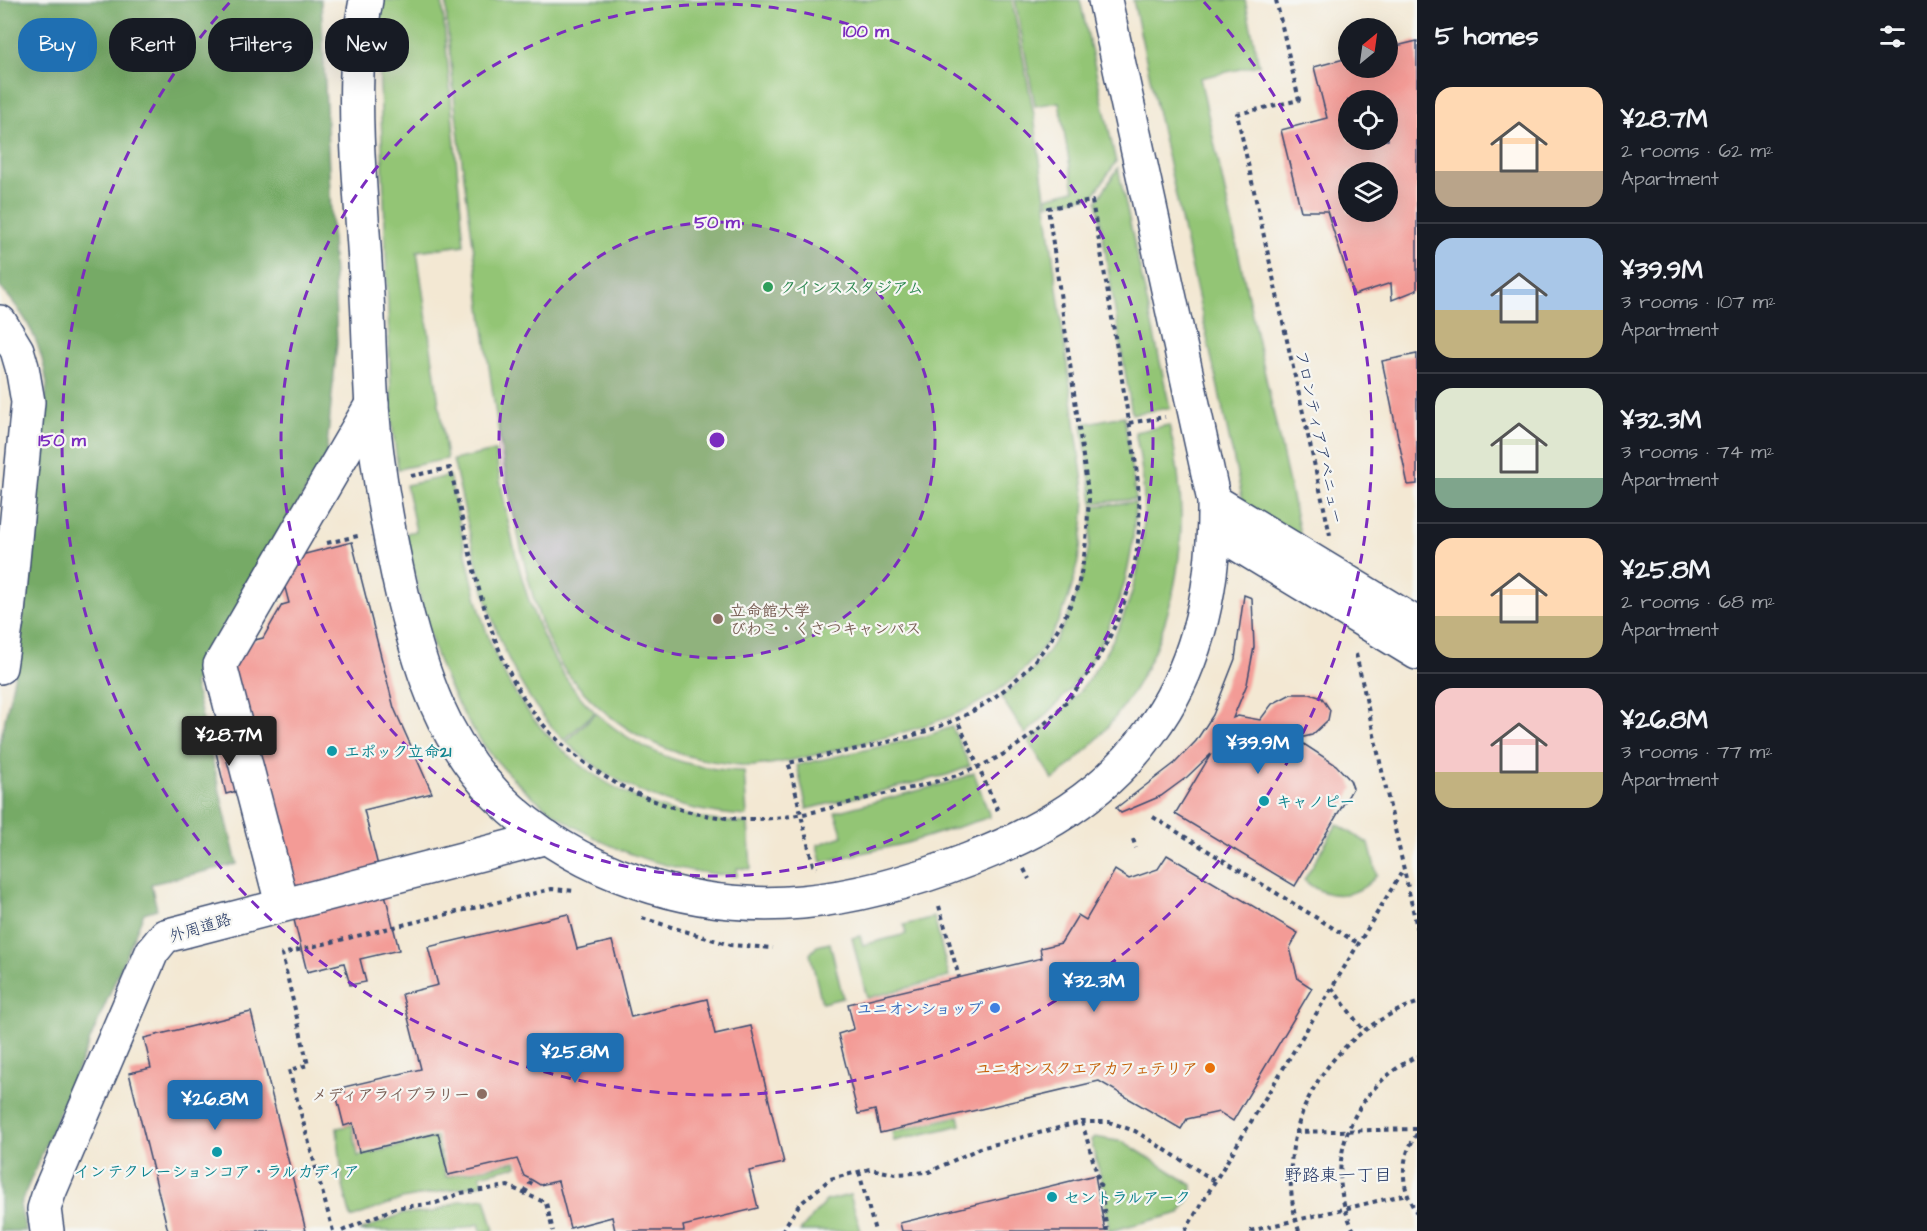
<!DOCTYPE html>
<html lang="en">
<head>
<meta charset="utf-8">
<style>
  :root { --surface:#171b24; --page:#20242c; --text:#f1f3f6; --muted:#9ea1a6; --line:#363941; --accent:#1f6fb2 }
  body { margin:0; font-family:"Architects Daughter","Klee One",sans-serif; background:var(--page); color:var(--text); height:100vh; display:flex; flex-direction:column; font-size:22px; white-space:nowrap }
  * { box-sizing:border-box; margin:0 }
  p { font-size:20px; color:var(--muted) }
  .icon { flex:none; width:33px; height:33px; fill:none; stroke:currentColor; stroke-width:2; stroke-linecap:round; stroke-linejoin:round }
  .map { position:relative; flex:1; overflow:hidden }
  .drawer { display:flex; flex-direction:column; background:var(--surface); width:510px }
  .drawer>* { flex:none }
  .top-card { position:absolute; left:18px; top:18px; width:570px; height:54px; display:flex; gap:12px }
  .needle { width:39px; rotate:29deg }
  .tools { position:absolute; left:1338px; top:18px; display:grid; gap:12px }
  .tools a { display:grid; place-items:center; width:60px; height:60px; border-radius:50%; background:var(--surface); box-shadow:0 6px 24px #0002; font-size:30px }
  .price { position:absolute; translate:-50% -51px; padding:0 14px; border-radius:6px; background:var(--accent); color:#fff; font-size:20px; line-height:39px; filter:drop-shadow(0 2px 3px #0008) }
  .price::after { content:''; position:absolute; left:50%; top:36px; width:18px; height:14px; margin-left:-9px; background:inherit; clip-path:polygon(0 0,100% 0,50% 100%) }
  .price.selected { background:#222; color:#fff }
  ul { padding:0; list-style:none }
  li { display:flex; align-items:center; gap:18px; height:150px; padding:0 18px }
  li+li { border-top:2px solid var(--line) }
  li span { display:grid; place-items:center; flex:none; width:168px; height:120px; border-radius:18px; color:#555 }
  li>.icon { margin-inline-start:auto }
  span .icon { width:72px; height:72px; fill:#fffc; stroke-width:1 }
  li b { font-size:26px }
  h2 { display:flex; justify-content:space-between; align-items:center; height:72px; padding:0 18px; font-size:26px }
  .pill { padding:0 21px; border-radius:24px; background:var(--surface); box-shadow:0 6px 24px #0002; font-size:21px; line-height:54px }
  .pill.selected { background:var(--accent); color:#fff }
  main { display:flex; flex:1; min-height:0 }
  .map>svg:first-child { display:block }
</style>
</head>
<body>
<main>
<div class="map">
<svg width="1417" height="1231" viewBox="0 0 1417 1231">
  <rect width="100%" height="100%" fill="#f6f6f2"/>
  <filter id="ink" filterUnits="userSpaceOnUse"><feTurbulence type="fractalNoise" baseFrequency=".0167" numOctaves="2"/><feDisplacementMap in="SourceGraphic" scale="12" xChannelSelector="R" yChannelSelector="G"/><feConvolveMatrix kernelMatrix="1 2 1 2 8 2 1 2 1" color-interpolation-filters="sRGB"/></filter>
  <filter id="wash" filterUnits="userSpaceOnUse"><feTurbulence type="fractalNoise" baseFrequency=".008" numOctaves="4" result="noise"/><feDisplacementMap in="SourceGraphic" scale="24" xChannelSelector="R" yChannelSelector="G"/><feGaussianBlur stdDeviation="1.35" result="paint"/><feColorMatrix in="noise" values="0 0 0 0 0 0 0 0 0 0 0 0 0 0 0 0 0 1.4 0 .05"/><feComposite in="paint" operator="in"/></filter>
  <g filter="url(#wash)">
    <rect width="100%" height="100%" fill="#f3e8d3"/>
    <g fill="#93c575" stroke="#577a6a" stroke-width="1.5">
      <polygon points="382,0 442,0 464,245 417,251 447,459 398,469 392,424 378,29"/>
      <path d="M447,0H1012L1034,115L1085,498C1082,558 1072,619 1028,665C986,709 932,725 875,740C835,750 794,762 753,766C744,766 734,764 725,763C661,756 608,724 567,673C542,641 529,583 520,543C495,435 484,324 469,214C462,163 455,113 451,62C449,42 445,20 447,0Z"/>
      <polygon points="1015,0 1080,0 1116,162 1093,196 1048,204 1047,197 1074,190 1059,102 1035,106"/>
      <polygon points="1133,0 1245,0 1259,65 1200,78 1301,538 1245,504 1242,497"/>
      <polygon points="1118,168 1170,408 1132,414 1097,201"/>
      <polygon points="1124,416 1136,499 1093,503 1082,424"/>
      <path d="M1169,425C1203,561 1164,692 1053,780L1029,742C1125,663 1163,553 1135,432Z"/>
      <path d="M495,451C510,535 529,653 595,712L564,740C488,664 478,560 453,460Z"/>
      <path d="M449,476C462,529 472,595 491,644C531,752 635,821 748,823L751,869L737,868V876C610,869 495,796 445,677C425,632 417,581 406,533L416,531L406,485Z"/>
      <path d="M1135,502C1135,594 1096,676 1025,734L1001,697C1012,688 1026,678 1036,667C1075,620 1090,565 1093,506Z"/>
      <path d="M596,713C638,751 688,770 744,771L747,816C679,812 616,789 566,742Z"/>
      <polygon points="952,727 970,766 947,775 807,809 797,765 923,737"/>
      <polygon points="974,773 990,817 907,843 821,862 817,845 843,836 835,812 951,782"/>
      <path d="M1337,824L1369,844L1377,875C1357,899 1327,901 1304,880Z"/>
      <polygon points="934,917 949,977 867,998 852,938 860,936 863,945 906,934 904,925"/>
      <polygon points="830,943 843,998 822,1003 810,954 817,946"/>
      <polygon points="959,1116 961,1125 894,1141 892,1132"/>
      <polygon points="352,1125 358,1156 436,1137 446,1177 516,1161 517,1166 480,1175 483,1184 402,1199 351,1218 343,1186 337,1128"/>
      <polygon points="1094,1137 1124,1142 1192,1185 1192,1194 1180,1213 1109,1231 1103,1186 1091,1140"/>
      <polygon points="850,1195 861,1231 800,1231 826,1201"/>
      <polygon points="485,1198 494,1231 481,1231 479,1224 453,1231 359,1231 402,1214 433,1212 460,1201"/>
    </g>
    <path fill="#76aa66" stroke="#486c62" stroke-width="1.5" d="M0,0H321L337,343L326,456L194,683L237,864L151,884L157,909L144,913L20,1205L26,1231H0V742L18,660L47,384C42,345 27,315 0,287Z"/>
    <g id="blocks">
      <g fill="#f39b96" fill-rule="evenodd">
        <path d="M1417,41V290L1392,300L1391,283L1354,295L1327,211H1301L1281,130L1327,118L1314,67L1348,58V68H1388V48ZM1348,100H1388V140H1348ZM1348,172H1388V212H1348Z"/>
        <polygon points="1417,354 1417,484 1408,485 1382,361"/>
        <polygon points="352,542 394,708 432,793 364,810 399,950 360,959 366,982 350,985 344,963 307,972 226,647 263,638 282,605 289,603 278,561"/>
        <polygon points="1244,595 1252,598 1254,647 1247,684 1233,718 1238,716 1260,720 1272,704 1291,694 1310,694 1322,698 1330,710 1328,720 1312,735 1296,739 1336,765 1350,780 1353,788 1295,886 1175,814 1211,754 1187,777 1161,796 1121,813 1116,808 1175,763 1196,741 1213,715 1235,659"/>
        <polygon points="232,740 244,789 226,794 214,744"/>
        <polygon points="1167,855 1298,933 1290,948 1298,979 1312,988 1233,1121 1219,1112 1187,1119 1181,1129 1099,1081 880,1133 875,1110 858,1114 838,1034 854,1029 848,1004 1042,958 1040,948 1061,943 1078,915 1086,920 1115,870 1129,879 1158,869"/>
        <polygon points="568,914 577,949 612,941 631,1017 707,999 715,1034 751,1026 784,1163 749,1171 758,1208 683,1226 684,1231 615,1231 612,1217 570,1228 558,1181 540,1185 532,1180 524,1176 517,1159 448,1175 438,1133 359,1152 353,1123 344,1126 336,1094 345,1092 344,1087 421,1069 402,994 438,985 428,947"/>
        <polygon points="251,1012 306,1231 168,1231 129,1073 151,1068 144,1038"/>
        <polygon points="1095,1175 1105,1231 902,1231 900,1223"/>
      </g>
    </g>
  </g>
  <g filter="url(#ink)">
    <use href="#blocks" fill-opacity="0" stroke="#3b4b70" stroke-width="1.5"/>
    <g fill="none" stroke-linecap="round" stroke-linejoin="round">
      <defs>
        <g id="minor">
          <path d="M366,0C363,18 359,36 358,54C353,128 362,205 366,279C369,322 369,364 372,406C377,472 389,537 404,602C422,674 443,740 496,795C574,874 692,912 802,902C858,897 916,880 968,860C1041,832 1104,796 1150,732C1199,666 1215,583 1214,501L1105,0"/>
          <polyline points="0,322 17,350 22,367 28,402 8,613 0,667"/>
          <polyline points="1214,501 1417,624"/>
          <polyline points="1214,530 1417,653"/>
          <polyline points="282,904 220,665 372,404"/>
          <polyline points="47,1231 44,1209 49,1193 152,952 165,936 547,837"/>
        </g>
      </defs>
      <use href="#minor" stroke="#3b4b70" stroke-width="36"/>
      <g stroke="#3b4b70" stroke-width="4" stroke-dasharray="4.5 4.5" stroke-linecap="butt">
        <polyline points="1276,0 1299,100 1237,114 1330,535"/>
        <polyline points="1129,423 1165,417"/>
        <path d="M411,476L450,468C474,562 487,677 563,745C619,796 697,825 773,818C805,816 836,806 867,798C905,789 945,782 980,766C1058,732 1115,652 1133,571C1148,507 1133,448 1123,386C1113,324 1103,263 1092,201L1048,208L1089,499C1087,528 1086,557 1078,585C1059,644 1011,695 955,720C903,743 843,751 788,763L790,768L800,810L802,819L813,865L817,868"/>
        <polyline points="327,543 358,536"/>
        <polyline points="1356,654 1417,928"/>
        <polyline points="959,724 999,813"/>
        <polyline points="1153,817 1359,944"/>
        <polyline points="1133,839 1136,848"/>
        <polyline points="1024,869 1029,879"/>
        <polyline points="939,906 959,977"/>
        <polyline points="642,918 730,945 773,948"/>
        <polyline points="1332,988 1363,1030"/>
        <polyline points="1082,1122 1101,1188 1107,1231"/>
        <polyline points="1295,1132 1417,1129"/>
        <path d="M1417,1134C1399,1159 1400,1188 1417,1213"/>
        <polyline points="859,1172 875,1231"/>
        <polyline points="525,1193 532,1180"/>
        <polyline points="333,1231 289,1070 308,1065 282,954 552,889 575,891"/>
        <polyline points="342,1231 395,1208 436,1203 461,1193 508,1186 546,1203 553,1231"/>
        <polyline points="782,1231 799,1205 830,1179 870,1169 896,1174 929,1172 980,1148 1082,1122 1109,1122 1135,1131 1215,1181"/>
        <polyline points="1185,1231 1403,870"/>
        <polyline points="1250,1231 1407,1194"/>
        <path d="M1299,1231C1269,1135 1322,1035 1417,1003"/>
        <path d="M1354,1231C1320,1163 1352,1089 1417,1056"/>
      </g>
      <use href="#minor" stroke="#fff" stroke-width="33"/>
    </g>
  </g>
  <circle cx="717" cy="440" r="218" fill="#7b2cbf" fill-opacity=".12"/>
  <g fill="none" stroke="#7b2cbf" stroke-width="3" stroke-dasharray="10 8">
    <circle cx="717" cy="440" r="218"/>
    <circle cx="717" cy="440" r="436"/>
    <path d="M1204 2A655 655 0 1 1 230 2"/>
  </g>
  <circle fill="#2e9e5b" stroke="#f6f6f2" stroke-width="2" cx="768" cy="287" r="6"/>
  <g fill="#8d6e63" stroke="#f6f6f2" stroke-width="2">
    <circle cx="718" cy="619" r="6"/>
    <circle cx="482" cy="1094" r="6"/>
  </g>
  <g fill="#0f9aa8" stroke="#f6f6f2" stroke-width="2">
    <circle cx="332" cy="751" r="6"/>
    <circle cx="1264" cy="801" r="6"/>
    <circle cx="217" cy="1152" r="6"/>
    <circle cx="1052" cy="1197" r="6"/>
  </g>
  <circle fill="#3f7fe0" stroke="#f6f6f2" stroke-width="2" cx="995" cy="1008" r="6"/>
  <circle fill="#e8710a" stroke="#f6f6f2" stroke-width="2" cx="1210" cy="1068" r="6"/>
  <g text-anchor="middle" stroke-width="4.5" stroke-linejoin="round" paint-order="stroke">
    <g font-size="16" font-weight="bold" fill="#27864d" stroke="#f6f6f2" text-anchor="start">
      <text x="780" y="293">クインススタジアム</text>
    </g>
    <g font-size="16" fill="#1b2f5e" stroke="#f6f6f2">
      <text transform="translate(1320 437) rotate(78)" y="6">フロンティアアベニュー</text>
      <text transform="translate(200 927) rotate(-17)" y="6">外周道路</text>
    </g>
    <g font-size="16" font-weight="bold" fill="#785e54" stroke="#f6f6f2" text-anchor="start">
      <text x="730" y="616">立命館大学<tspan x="730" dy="18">びわこ・くさつキャンパス</tspan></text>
      <text x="470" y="1100" text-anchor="end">メディアライブラリー</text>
    </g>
    <g font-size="16" font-weight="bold" fill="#0d838f" stroke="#f6f6f2" text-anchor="start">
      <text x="344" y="757">エポック立命21</text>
      <text x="1276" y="807">キャノピー</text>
      <text x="217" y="1177" text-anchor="middle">インテクレーションコア・ラルカディア</text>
      <text x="1064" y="1203">セントラルアーク</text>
    </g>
    <g font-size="16" font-weight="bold" fill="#366cbe" stroke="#f6f6f2" text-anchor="end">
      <text x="983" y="1014">ユニオンショップ</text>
    </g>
    <g font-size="16" font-weight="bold" fill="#c56008" stroke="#f6f6f2" text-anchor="end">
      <text x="1198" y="1074">ユニオンスクエアカフェテリア</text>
    </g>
    <g font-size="18" fill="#1b2f5e" stroke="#f6f6f2">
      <text x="1338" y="1181">野路東一丁目</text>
    </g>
  </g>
  <circle cx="717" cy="440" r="9" fill="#7b2cbf" stroke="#f6f6f2" stroke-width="3"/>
  <g font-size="18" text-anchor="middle" font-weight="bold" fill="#7b2cbf" stroke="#f6f6f2" stroke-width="4.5" stroke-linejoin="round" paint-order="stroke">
    <text x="866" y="37">100 m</text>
    <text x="717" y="228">50 m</text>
    <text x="62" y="446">150 m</text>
  </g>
</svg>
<div class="tools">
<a><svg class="needle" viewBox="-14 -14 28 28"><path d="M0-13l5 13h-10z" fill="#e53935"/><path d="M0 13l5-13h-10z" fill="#9ea1a6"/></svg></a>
<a><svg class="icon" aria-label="locate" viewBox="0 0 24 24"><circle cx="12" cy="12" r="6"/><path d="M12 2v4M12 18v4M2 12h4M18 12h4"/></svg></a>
<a><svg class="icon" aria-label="layers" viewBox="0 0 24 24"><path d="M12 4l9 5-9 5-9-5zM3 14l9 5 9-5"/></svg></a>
</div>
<b class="price selected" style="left:229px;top:767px">¥28.7M</b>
<b class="price" style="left:1258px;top:775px">¥39.9M</b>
<b class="price" style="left:1094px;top:1013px">¥32.3M</b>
<b class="price" style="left:575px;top:1084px">¥25.8M</b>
<b class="price" style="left:215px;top:1131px">¥26.8M</b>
<div class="top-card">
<a class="pill selected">Buy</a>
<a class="pill">Rent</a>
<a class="pill">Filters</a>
<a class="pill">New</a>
</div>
</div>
<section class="drawer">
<h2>5 homes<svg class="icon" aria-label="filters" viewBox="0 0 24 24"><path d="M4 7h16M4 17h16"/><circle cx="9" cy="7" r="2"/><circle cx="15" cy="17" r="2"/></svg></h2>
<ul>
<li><span style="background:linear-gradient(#ffd9b3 70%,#b9a48a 0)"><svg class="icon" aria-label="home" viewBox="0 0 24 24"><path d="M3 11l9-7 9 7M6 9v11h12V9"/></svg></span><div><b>¥28.7M</b><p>2 rooms · 62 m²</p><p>Apartment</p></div></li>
<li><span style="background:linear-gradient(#a9c7e8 60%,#c2b280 0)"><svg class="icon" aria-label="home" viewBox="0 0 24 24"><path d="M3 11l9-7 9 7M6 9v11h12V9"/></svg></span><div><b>¥39.9M</b><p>3 rooms · 107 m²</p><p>Apartment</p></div></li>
<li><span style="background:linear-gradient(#dfe7d0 75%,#7fa58c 0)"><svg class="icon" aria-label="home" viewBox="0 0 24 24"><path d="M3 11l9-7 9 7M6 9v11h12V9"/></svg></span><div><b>¥32.3M</b><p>3 rooms · 74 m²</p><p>Apartment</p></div></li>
<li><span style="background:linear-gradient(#ffd9b3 65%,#c2b280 0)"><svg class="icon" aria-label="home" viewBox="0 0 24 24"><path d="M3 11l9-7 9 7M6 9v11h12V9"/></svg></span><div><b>¥25.8M</b><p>2 rooms · 68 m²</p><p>Apartment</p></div></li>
<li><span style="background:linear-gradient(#f6c9c9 70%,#c2b280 0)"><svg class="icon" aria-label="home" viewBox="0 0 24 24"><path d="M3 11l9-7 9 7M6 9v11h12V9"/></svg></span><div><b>¥26.8M</b><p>3 rooms · 77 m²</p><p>Apartment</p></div></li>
</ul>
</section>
</main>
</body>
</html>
